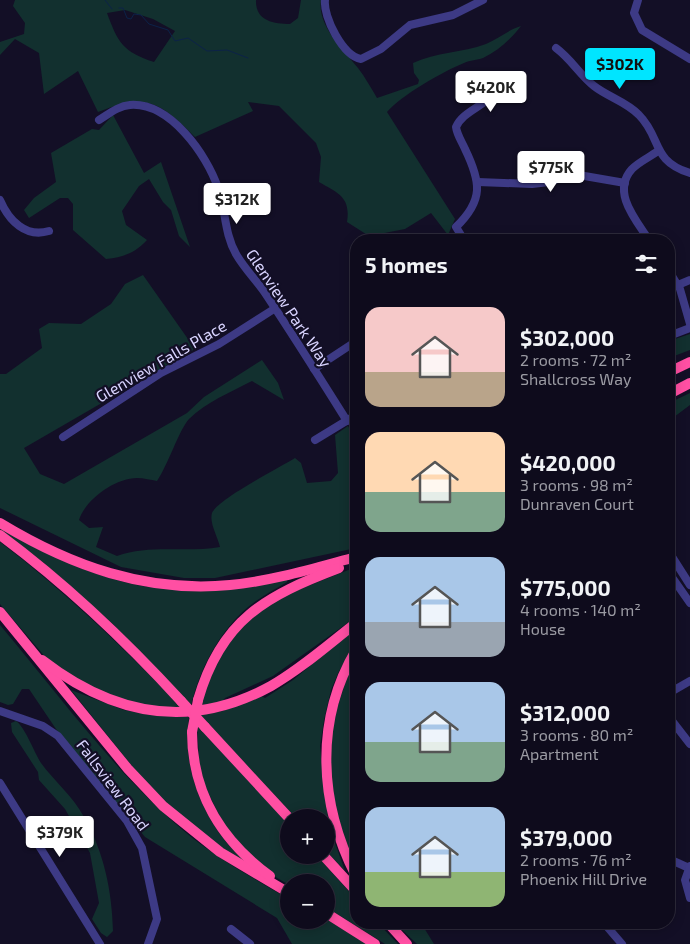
<!DOCTYPE html>
<html lang="en">
<head>
<meta charset="utf-8">
<style>
  :root { --surface:#0e0b1c; --page:#1c1929; --text:#f1f3f6; --muted:#9b9ba3; --line:#2e2b3b; --accent:#00e5ff }
  body { margin:0; font-family:"Exo 2",sans-serif; background:var(--page); color:var(--text); height:100vh; display:flex; flex-direction:column; font-size:19px; white-space:nowrap }
  * { box-sizing:border-box; margin:0 }
  p { font-size:16px; color:var(--muted) }
  .icon { flex:none; width:28px; height:28px; fill:none; stroke:currentColor; stroke-width:2; stroke-linecap:round; stroke-linejoin:round }
  .map { position:relative; flex:1; overflow:hidden }
  .panel { position:absolute; left:350px; top:234px; width:325px; height:695px; display:flex; flex-direction:column; background:var(--surface); border-radius:20px; box-shadow:0 2px 12px #0003,0 0 0 1px var(--line) }
  .panel>* { flex:none }
  .buttons { position:absolute; left:280px; top:809px; display:grid; gap:10px }
  .buttons a { display:grid; place-items:center; width:55px; height:55px; border-radius:50%; background:var(--surface); box-shadow:0 2px 12px #0003,0 0 0 1px var(--line); font-size:25px }
  .price { position:absolute; translate:-50% -42px; padding:0 11px; border-radius:5px; background:#fff; color:#222; font-size:16px; line-height:32px; filter:drop-shadow(0 1px 2px #0008) }
  .price::after { content:''; position:absolute; left:50%; top:30px; width:15px; height:11px; margin-left:-8px; background:inherit; clip-path:polygon(0 0,100% 0,50% 100%) }
  .price.selected { background:var(--accent); color:#111 }
  ul { padding:0; list-style:none }
  li { display:flex; align-items:center; gap:15px; height:125px; padding:0 15px }
  li span { display:grid; place-items:center; flex:none; width:140px; height:100px; border-radius:15px; color:#555 }
  li>.icon { margin-inline-start:auto }
  span .icon { width:60px; height:60px; fill:#fffc; stroke-width:1 }
  li b { font-size:21px }
  h2 { display:flex; justify-content:space-between; align-items:center; height:60px; padding:0 15px; font-size:21px }
  .map>svg:first-child { display:block }
</style>
</head>
<body>
<div class="map">
<svg width="690" height="944" viewBox="0 0 690 944">
  <rect width="100%" height="100%" fill="#130f26"/>
  <g fill="#12302f" fill-rule="evenodd">
    <path d="M15,0H256C255,21 274,24 290,24L298,18L301,0H321C317,26 343,49 358,68C365,77 371,88 377,98L418,84L419,80L414,73L413,63C436,52 462,53 486,44C498,39 508,30 521,26C511,39 498,51 483,58C477,60 470,60 464,63C444,71 400,96 387,112L455,219L448,235L431,213L405,229L369,236L347,222C351,197 338,193 319,182L321,157L316,143L279,106L248,102L253,111L195,137C159,101 147,93 98,112L78,71L44,94L39,53L15,39L0,55V42L24,34L25,23L13,6ZM125,10L153,19L175,31L154,62C123,52 118,43 107,13Z"/>
    <path d="M113,115L144,173L161,162L190,247L179,236L171,210L163,202L149,179L139,186L122,211L126,225L147,240C135,253 124,257 106,259L73,230V204L68,198H60L29,218L24,210L34,198L56,182L51,153L92,129L99,130Z"/>
    <path d="M143,275L195,349L24,448L40,474L64,484L187,413L204,397L262,360L278,383L284,400L252,381C231,392 206,402 189,419C179,430 168,465 157,481C151,480 144,478 137,478C115,478 85,500 79,520L89,528L103,527L96,547L117,556C149,544 186,553 220,547C218,537 209,523 212,513C218,499 279,468 295,458L301,463L307,483L331,481L338,473L335,435L348,426L356,441V548L215,578H184L121,567L0,508V374H6L42,348L39,329L49,323L81,324L111,304L125,284Z"/>
    <polygon points="690,334 690,350 669,358 669,341"/>
    <polygon points="690,393 690,405 670,420 669,431 669,403"/>
    <path d="M0,527C47,555 94,578 148,587L287,580V582C274,590 260,597 248,607C219,632 200,668 191,706L114,625L44,563L0,530Z"/>
    <path d="M0,542C66,592 126,650 182,708L155,707L117,699L78,680L47,659L0,604Z"/>
    <polygon points="356,567 356,617 273,676 225,698 222,702 201,705 207,680 229,639 272,600"/>
    <path d="M0,625C59,695 114,772 184,831C216,858 253,878 289,899V920L326,919L367,944H292L277,918L145,837L56,729L29,689H22L13,704L8,705L0,702Z"/>
    <polygon points="356,628 356,644 339,671 331,690 324,720 320,746 329,826 345,871 326,851 326,818 295,817 200,715 223,711 261,696 265,698 293,680"/>
    <polygon points="356,656 356,865 346,844 333,806 329,770 332,723 352,663"/>
    <path d="M71,690L124,710L150,715L189,717C183,762 197,806 226,842C233,851 244,857 249,867L200,833L149,787Z"/>
    <path d="M16,721C25,727 34,752 41,763C54,781 73,796 84,817C104,852 112,891 113,931L107,937L101,933L92,919L99,903L90,853L65,809L39,780L38,772L12,732L11,723Z"/>
    <polygon points="197,725 289,825 289,855 316,855 356,899 356,922 378,923 398,944 385,944 326,907 326,882 289,882 289,885 274,876 229,835 200,776"/>
    <polygon points="395,923 421,923 434,944 417,944"/>
  </g>
  <g fill="none" stroke-linecap="round" stroke-linejoin="round">
    <g stroke="#0c2248" stroke-width="1">
      <polyline points="105,0 112,9"/>
      <polyline points="119,8 123,8 127,18 131,19 134,14 141,15 149,24 168,30 175,41 188,38 207,51 227,50 248,58"/>
    </g>
    <g stroke="#3d3a85" stroke-width="8">
      <path d="M325,0C323,17 343,56 361,59L381,49L410,25L453,15L483,0"/>
      <polyline points="638,0 634,13 642,30 690,59"/>
      <path d="M556,48C571,59 580,75 594,86C608,97 627,102 639,115C662,138 651,161 690,173"/>
      <path d="M99,120C109,114 118,106 130,105C170,102 207,155 218,188C226,210 224,233 236,254C244,268 256,280 265,293C293,335 320,378 347,421"/>
      <polyline points="478,182 532,184 549,182 573,174 625,183"/>
      <path d="M0,200C9,221 26,238 49,231"/>
      <path d="M464,240L456,227C484,200 481,182 465,149C462,142 457,135 456,127C463,110 488,106 500,86"/>
      <path d="M649,240C636,220 611,192 632,169C640,161 650,157 658,151"/>
      <polyline points="669,271 680,289 690,324"/>
      <polyline points="678,285 690,280"/>
      <polyline points="669,336 690,328"/>
      <polyline points="314,369 352,344"/>
      <polyline points="63,437 161,373 219,344 274,309"/>
      <polyline points="315,440 356,415"/>
      <polyline points="669,552 690,585"/>
      <polyline points="669,573 690,603"/>
      <polyline points="669,693 690,681"/>
      <polyline points="0,711 43,726 58,736 127,821 142,848 157,919 148,944"/>
      <polyline points="669,717 690,744"/>
      <polyline points="0,783 100,944"/>
      <polyline points="669,859 689,868"/>
      <polyline points="690,866 685,880 690,898"/>
      <polyline points="603,922 622,944"/>
      <polyline points="231,929 250,944"/>
    </g>
    <g stroke="#ff4fa3" stroke-width="10">
      <polyline points="669,372 690,362"/>
      <polyline points="669,394 690,383"/>
      <path d="M0,523C71,566 146,593 230,585C273,581 315,568 356,557"/>
      <path d="M0,535C66,584 126,641 181,701"/>
      <polyline points="0,612 128,769 163,806 220,852 289,893"/>
      <path d="M356,650C314,721 319,804 356,876"/>
      <path d="M42,660C113,715 189,731 271,686C301,669 329,644 356,623"/>
      <path d="M198,700C221,620 265,596 339,568"/>
      <polyline points="205,727 289,818"/>
      <path d="M192,732C192,793 222,841 270,876"/>
      <polyline points="323,855 356,891"/>
      <polyline points="326,913 375,944"/>
      <polyline points="387,922 407,944"/>
    </g>
    <g stroke="#ff4fa3" stroke-width="10">
      <polyline points="181,701 205,727"/>
      <polyline points="192,732 198,700"/>
    </g>
  </g>
  <g text-anchor="middle" stroke-width="4.5" stroke-linejoin="round" paint-order="stroke">
    <g font-size="16" fill="#d9d4ff" stroke="#130f26">
      <text transform="translate(289 308) rotate(56)" y="6">Glenview Park Way</text>
      <text transform="translate(161 361) rotate(-30)" y="6">Glenview Falls Place</text>
      <text transform="translate(113 785) rotate(53)" y="6">Fallsview Road</text>
    </g>
  </g>
</svg>
<div class="buttons">
<a>+</a>
<a>−</a>
</div>
<b class="price selected" style="left:620px;top:90px">$302K</b>
<b class="price" style="left:491px;top:113px">$420K</b>
<b class="price" style="left:551px;top:193px">$775K</b>
<b class="price" style="left:237px;top:225px">$312K</b>
<b class="price" style="left:60px;top:858px">$379K</b>
<section class="panel">
<h2>5 homes<svg class="icon" aria-label="filters" viewBox="0 0 24 24"><path d="M4 7h16M4 17h16"/><circle cx="9" cy="7" r="2"/><circle cx="15" cy="17" r="2"/></svg></h2>
<ul>
<li><span style="background:linear-gradient(#f6c9c9 65%,#b9a48a 0)"><svg class="icon" aria-label="home" viewBox="0 0 24 24"><path d="M3 11l9-7 9 7M6 9v11h12V9"/></svg></span><div><b>$302,000</b><p>2 rooms · 72 m²</p><p>Shallcross Way</p></div></li>
<li><span style="background:linear-gradient(#ffd9b3 60%,#7fa58c 0)"><svg class="icon" aria-label="home" viewBox="0 0 24 24"><path d="M3 11l9-7 9 7M6 9v11h12V9"/></svg></span><div><b>$420,000</b><p>3 rooms · 98 m²</p><p>Dunraven Court</p></div></li>
<li><span style="background:linear-gradient(#a9c7e8 65%,#9aa5b1 0)"><svg class="icon" aria-label="home" viewBox="0 0 24 24"><path d="M3 11l9-7 9 7M6 9v11h12V9"/></svg></span><div><b>$775,000</b><p>4 rooms · 140 m²</p><p>House</p></div></li>
<li><span style="background:linear-gradient(#a9c7e8 60%,#7fa58c 0)"><svg class="icon" aria-label="home" viewBox="0 0 24 24"><path d="M3 11l9-7 9 7M6 9v11h12V9"/></svg></span><div><b>$312,000</b><p>3 rooms · 80 m²</p><p>Apartment</p></div></li>
<li><span style="background:linear-gradient(#a9c7e8 65%,#8fb573 0)"><svg class="icon" aria-label="home" viewBox="0 0 24 24"><path d="M3 11l9-7 9 7M6 9v11h12V9"/></svg></span><div><b>$379,000</b><p>2 rooms · 76 m²</p><p>Phoenix Hill Drive</p></div></li>
</ul>
</section>
</div>
</body>
</html>
